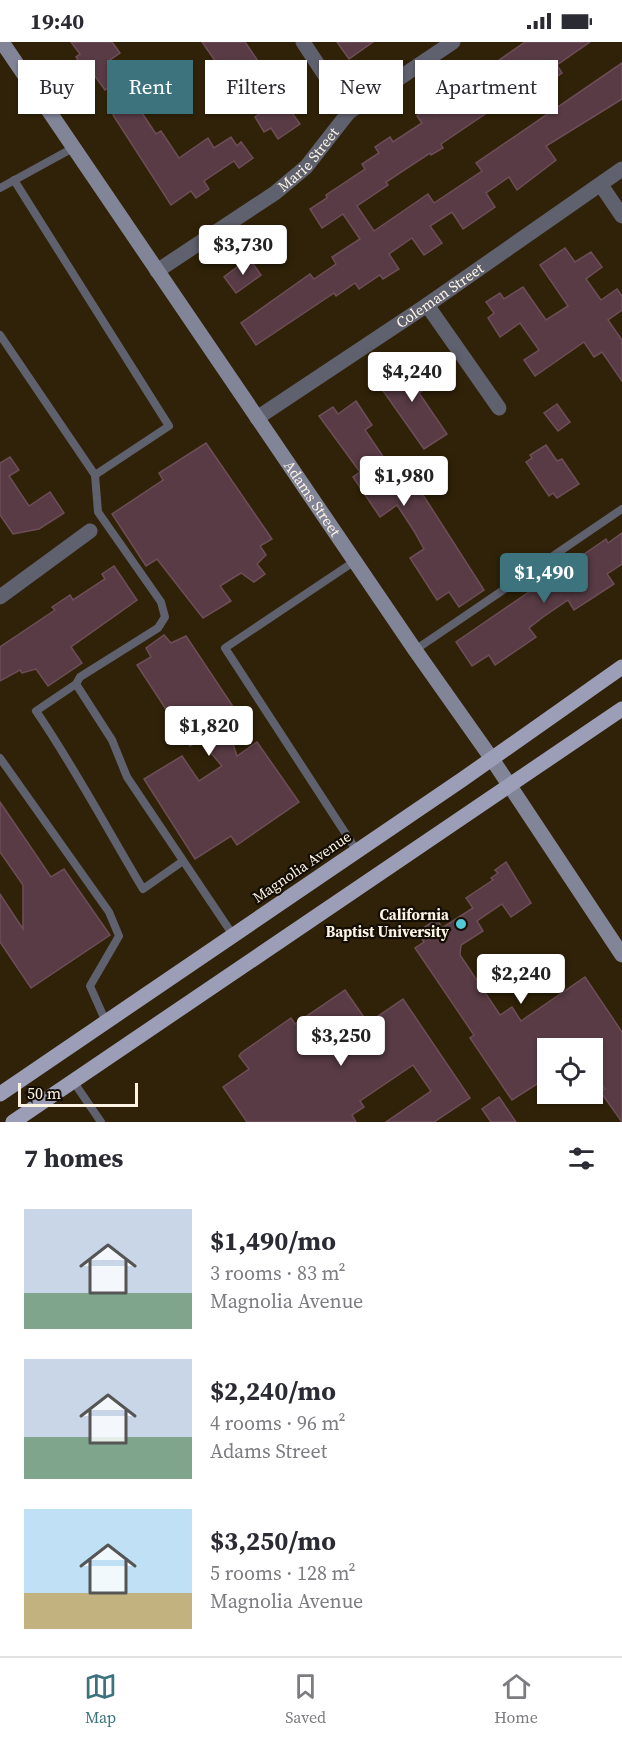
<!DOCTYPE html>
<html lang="en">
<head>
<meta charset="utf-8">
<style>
  :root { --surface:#fff; --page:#f2f2f3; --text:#2b2b33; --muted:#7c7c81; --line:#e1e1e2; --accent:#3d737d }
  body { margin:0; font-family:"Source Serif 4",serif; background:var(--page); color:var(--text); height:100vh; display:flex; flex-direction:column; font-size:22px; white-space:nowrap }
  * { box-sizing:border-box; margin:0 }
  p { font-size:20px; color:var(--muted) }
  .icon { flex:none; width:33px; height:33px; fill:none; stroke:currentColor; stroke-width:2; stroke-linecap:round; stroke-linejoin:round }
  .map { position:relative; height:1080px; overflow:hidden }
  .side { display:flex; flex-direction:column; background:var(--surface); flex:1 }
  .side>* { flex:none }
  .banner { position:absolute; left:18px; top:18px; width:586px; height:54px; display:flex; gap:12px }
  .controls { position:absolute; left:537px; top:996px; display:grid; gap:12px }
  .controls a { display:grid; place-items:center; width:66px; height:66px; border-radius:0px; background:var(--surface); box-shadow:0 2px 4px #0004; font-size:30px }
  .scale { position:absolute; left:18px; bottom:15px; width:120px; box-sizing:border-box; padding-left:6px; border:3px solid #fcf3e4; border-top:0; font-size:16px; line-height:21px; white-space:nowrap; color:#fcf3e4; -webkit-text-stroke:4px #130d04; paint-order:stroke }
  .price { position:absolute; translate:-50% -51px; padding:0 14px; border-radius:6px; background:#fff; color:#222; font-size:20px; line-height:39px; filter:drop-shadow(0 2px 3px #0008) }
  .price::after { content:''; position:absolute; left:50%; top:36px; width:18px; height:14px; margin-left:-9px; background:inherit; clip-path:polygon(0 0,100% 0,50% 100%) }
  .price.active { background:var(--accent); color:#fff }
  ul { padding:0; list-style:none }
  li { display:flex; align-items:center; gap:18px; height:150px; padding:0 24px }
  li span { display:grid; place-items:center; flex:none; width:168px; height:120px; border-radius:0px; color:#555 }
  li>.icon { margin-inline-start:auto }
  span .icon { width:72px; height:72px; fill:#fffc; stroke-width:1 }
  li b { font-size:26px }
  h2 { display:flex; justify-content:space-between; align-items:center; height:72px; padding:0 24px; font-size:26px }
  .tag { padding:0 21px; border-radius:0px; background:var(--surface); box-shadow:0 2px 4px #0004; font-size:21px; line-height:54px }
  .tag.active { background:var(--accent); color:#fff }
  .status { display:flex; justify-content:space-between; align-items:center; height:42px; padding:0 30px; background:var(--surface); direction:ltr }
  .status svg { height:16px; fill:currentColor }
  .tabs { display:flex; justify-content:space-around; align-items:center; height:84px; border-top:2px solid var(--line); background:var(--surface); font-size:16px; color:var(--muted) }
  .tabs a { display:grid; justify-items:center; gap:3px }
  .tabs .active { color:var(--accent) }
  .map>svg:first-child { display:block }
</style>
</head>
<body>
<div class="status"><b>19:40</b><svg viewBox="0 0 49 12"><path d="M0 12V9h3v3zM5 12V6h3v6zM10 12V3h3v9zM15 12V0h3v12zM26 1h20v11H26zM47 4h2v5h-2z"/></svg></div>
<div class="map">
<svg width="622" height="1080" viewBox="0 0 622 1080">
  <rect width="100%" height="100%" fill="#302208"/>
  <g fill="#583b44" stroke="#6d4e58" stroke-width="1.5">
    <polygon points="71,0 112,0 120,11 110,18 122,36 105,48 92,30 88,33 76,15 80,12"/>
    <polygon points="202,0 245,0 264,28 270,23 294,59 287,64 300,82 278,97 271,86 264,90 255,75 259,72 223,19 218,23"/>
    <polygon points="337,0 373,0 349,17"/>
    <polygon points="525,0 590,0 557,23 562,31 542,45 540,42 509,63 506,58 441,102 443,106 431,113 430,111 386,140 388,143 357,164 374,189 428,152 434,161 482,129 476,121 622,21 622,57 546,104 556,118 517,148 509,135 486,151 495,165 463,187 452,170 430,184 442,201 424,213 412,196 389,212 399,227 383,237 380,233 359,247 355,241 336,254 334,251 256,303 241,281 310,232 314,237 336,222 332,215 360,197 343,172 322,186 310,167 327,156 326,153 365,127 362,122 379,111 375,105 390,95 393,100 422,81 417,74 430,65 435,72 456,57 452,50 467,40 471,47 500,28 495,21"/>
    <polygon points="134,59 156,92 161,89 179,116 208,96 214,106 231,95 237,104 241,100 253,116 239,126 234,119 204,139 209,147 196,156 191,149 171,163 113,73"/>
    <polygon points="565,206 575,220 591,210 602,225 586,237 601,258 617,247 622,254 622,268 608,278 622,298 622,339 602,310 594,315 584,300 535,334 524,318 539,308 520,281 500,295 488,276 494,271 486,260 500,251 504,257 523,245 546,278 568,264 540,223"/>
    <polygon points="249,216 261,233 236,251 224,235"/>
    <polygon points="396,321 407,337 424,325 435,340 419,351 447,392 424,407 374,336"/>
    <polygon points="356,359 372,383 365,388 399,438 409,431 484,548 459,565 449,550 437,558 410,516 424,507 414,489 397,463 380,475 353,435 360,430 319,374 333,365 338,372"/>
    <polygon points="557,362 570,380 558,389 544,371"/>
    <polygon points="206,401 272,497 260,504 266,513 257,522 265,532 254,540 241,531 220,544 231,559 203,576 157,517 146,524 112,472 163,438 159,431"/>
    <polygon points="546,403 557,419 562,417 579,442 557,456 553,451 549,454 526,420 532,416 530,413"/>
    <polygon points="10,415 19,428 9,434 29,464 50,450 64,471 39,487 13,492 0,473 0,421"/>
    <polygon points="622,491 622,522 607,532 614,542 574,568 568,558 543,575 529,586 536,595 495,623 489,613 472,624 456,600 606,497 608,501"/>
    <polygon points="114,524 137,558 71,605 82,621 48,644 36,627 22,631 20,628 0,639 0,605 55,568 52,565 70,553 73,558 105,537 102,532"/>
    <polygon points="164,593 171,601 186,594 238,672 226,681 237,714 257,700 299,760 237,803 231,794 195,817 144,737 182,714 199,739 222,724 200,698 190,704 137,623 151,615 146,606"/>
    <polygon points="0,760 51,835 64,827 110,893 31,946 0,900 0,852 23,887 23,843 0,810"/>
    <polygon points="506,820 531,861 511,875 502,862 477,879 483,889 461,903 460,913 500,973 512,965 521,979 585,935 622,990 622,1080 600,1049 605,1047 592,1028 592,1006 548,1006 548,1035 512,1058 470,996 474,993 415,906 424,900 417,890 437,877 442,886 473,866 466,856 493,838 491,836 498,831 495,828"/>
    <polygon points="345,948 368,981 403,957 470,1056 434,1080 386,1080 431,1049 413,1023 360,1059 364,1065 352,1073 356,1080 247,1080 223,1045 249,1027 239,1014 241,1011 291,976 295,982"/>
    <polygon points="499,1055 516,1080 491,1080 482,1067"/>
  </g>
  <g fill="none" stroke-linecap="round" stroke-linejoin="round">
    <g stroke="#60616e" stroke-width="8">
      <polyline points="0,146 73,106"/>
      <polyline points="0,293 95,433 169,384 14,138"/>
      <polyline points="355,519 225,606 357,809"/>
      <polyline points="415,608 622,467"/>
      <polyline points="76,642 80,635 158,586 165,575 161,560 98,470 95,433"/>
      <polyline points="0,716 109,870 119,894 90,944 106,980"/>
      <path d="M183,819L143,847C107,787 75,726 36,669L76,642L112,698L127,735L233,893"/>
      <polyline points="73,1039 101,1080"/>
    </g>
    <g stroke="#60616e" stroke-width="15">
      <polyline points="303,0 349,70"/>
      <polyline points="601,143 622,174"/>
      <path id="s1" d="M157,229L275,151L306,125L349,70L453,0"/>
      <polyline points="427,263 499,366"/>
      <path id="s2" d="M257,376L427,263L622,127"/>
      <polyline points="0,555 90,489"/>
    </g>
    <path stroke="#828498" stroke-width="15" id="s3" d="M2,0L415,608L492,717L622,913"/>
    <g stroke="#9c9eb8" stroke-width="15">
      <polyline points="0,1052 463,737 622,625"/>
      <polyline points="13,1080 622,667"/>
    </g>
  </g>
  <circle fill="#52cbd7" stroke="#130d04" stroke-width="2" cx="461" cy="882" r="6"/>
  <g text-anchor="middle" stroke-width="4.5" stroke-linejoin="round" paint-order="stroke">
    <g font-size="15" fill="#fcf3e4" stroke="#130d04">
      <text dy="5" stroke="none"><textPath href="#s1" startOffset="189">Marie Street</textPath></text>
      <text dy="5" stroke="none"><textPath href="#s2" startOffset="220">Coleman Street</textPath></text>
      <text dy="5" stroke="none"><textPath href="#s3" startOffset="552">Adams Street</textPath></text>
      <text transform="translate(302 825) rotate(-34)" y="5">Magnolia Avenue</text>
    </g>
    <g font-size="15" font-weight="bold" fill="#fcf3e4" stroke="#130d04" text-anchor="end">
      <text x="449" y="878">California<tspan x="449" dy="17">Baptist University</tspan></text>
    </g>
  </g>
</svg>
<div class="controls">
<a><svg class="icon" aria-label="locate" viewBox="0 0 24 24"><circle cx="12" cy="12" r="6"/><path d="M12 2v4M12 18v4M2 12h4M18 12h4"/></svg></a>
</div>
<div class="scale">50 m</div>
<b class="price" style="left:243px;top:234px">$3,730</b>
<b class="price" style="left:412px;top:361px">$4,240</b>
<b class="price" style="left:404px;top:465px">$1,980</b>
<b class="price active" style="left:544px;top:562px">$1,490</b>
<b class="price" style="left:209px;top:715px">$1,820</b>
<b class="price" style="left:521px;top:963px">$2,240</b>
<b class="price" style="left:341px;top:1025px">$3,250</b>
<div class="banner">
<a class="tag">Buy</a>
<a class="tag active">Rent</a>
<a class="tag">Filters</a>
<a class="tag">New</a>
<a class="tag">Apartment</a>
</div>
</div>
<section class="side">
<h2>7 homes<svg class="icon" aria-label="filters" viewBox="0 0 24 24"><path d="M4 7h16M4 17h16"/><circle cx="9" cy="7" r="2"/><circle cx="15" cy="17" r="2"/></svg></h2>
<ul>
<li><span style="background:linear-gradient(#c9d6e8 70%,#7fa58c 0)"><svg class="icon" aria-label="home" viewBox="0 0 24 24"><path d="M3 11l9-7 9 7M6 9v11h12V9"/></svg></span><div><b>$1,490/mo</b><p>3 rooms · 83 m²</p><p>Magnolia Avenue</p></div></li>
<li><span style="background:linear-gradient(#c9d6e8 65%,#7fa58c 0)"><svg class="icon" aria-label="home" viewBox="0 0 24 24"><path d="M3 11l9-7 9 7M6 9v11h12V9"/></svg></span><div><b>$2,240/mo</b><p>4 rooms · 96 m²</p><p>Adams Street</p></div></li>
<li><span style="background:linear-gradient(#bfe0f5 70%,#c2b280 0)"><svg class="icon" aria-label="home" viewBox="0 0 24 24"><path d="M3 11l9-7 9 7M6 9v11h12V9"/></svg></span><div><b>$3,250/mo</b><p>5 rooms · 128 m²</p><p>Magnolia Avenue</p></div></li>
</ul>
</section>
<nav class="tabs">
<a class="active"><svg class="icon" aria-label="map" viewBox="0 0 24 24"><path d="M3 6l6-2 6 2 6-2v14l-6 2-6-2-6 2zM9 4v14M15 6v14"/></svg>Map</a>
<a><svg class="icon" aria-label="saved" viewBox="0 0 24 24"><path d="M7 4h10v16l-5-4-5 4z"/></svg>Saved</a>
<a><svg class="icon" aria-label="home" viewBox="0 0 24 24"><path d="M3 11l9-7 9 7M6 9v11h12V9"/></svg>Home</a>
</nav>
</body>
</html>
